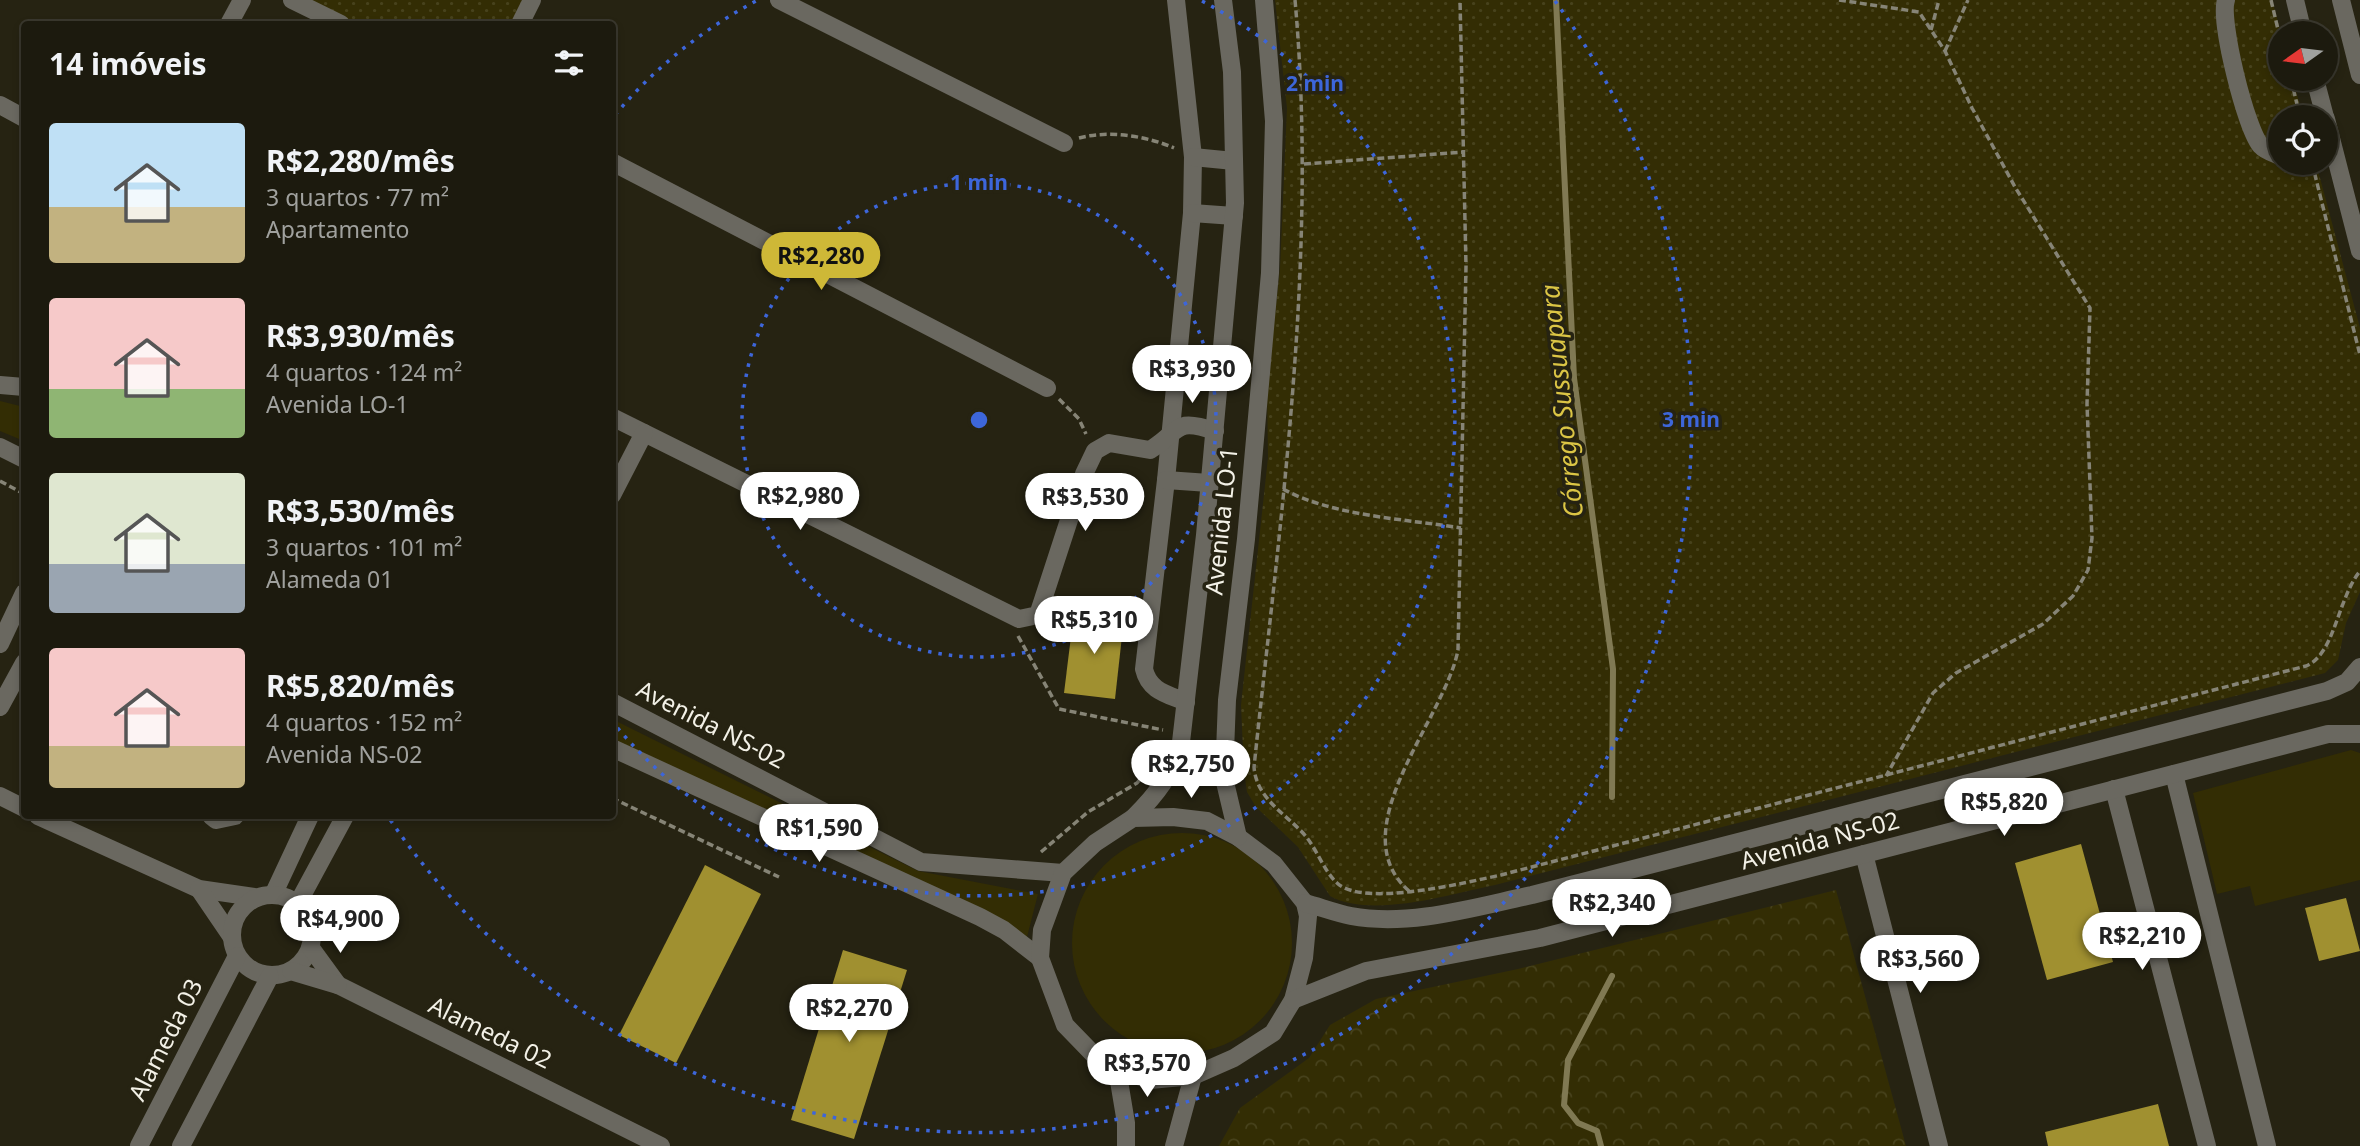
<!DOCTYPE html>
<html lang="pt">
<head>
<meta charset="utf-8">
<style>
  :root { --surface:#1c1a0e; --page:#252317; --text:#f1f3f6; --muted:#a0a19e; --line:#3a382e; --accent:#ceb837 }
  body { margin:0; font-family:"Noto Sans",sans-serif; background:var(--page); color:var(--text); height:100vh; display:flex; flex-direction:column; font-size:26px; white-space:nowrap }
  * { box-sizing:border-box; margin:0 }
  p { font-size:23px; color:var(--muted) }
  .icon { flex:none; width:38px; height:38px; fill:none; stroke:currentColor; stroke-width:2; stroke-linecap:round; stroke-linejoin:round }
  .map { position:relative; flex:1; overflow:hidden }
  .details { position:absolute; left:21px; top:21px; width:595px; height:798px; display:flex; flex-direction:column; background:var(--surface); border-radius:7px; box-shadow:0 4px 10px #0003,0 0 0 2px var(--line) }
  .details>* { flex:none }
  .needle { width:46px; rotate:256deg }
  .controls { position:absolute; left:2268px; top:21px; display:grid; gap:14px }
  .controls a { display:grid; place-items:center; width:70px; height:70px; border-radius:50%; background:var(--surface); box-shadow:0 4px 10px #0003,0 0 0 2px var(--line); font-size:35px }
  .price { position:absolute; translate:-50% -60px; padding:0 16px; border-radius:24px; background:#fff; color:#222; font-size:23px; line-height:46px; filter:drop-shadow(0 2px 4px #0008) }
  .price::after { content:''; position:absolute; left:50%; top:42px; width:21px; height:16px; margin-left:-10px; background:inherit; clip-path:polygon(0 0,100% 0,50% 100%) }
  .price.selected { background:var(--accent); color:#111 }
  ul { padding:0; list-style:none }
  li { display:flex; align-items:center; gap:21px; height:175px; padding:0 28px }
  li span { display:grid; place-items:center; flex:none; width:196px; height:140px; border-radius:7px; color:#555 }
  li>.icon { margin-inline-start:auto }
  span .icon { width:84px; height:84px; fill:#fffc; stroke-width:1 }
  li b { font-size:30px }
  h2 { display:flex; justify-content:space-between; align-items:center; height:84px; padding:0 28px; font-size:30px }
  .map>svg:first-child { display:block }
</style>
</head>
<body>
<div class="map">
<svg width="2360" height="1146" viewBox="0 0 2360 1146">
  <defs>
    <pattern id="forest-crowns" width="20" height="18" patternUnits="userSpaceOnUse" patternTransform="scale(1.75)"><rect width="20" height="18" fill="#332d04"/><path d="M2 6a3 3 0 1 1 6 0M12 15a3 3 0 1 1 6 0" fill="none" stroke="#47421c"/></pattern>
    <pattern id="park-dots" width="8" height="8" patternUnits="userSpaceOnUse" patternTransform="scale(1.75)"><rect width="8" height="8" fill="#332d04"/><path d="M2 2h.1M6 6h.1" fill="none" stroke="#47421c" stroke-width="1.8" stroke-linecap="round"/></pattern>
  </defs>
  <rect width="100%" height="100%" fill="#262312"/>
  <g fill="#332d04">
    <polygon points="0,401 24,407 24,441 0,431"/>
    <polygon points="612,719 918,871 1038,894 1027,937 917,881 613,739"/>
    <polygon points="2351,750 2360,753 2360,880 2255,906 2250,886 2217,894 2193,793"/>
    <circle cx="1182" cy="943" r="110"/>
  </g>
  <polygon fill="url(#forest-crowns)" points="1836,890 1906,1146 1219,1146 1240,1108 1309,1058 1330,1025 1376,999 1518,969"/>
  <g fill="url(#park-dots)">
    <polygon points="307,0 527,0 515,24 358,24"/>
    <path d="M1275,0H2272L2281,33L2280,79H2293L2303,117H2280V163H2316L2360,328V592L2346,623L2338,660L2325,673L1495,885C1450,894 1372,919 1330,896L1298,847L1256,807L1247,792L1244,772L1241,705L1268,458L1267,385L1280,269L1287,108Z"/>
  </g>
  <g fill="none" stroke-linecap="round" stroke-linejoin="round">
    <g stroke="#807953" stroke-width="6">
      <polyline points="1556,0 1574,378 1613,669 1612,797"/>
      <polyline points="1601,1146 1597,1131 1578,1123 1564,1105 1568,1060 1612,976"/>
    </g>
  </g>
  <g fill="#a09030">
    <polygon points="1074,612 1124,618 1115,699 1064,693"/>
    <polygon points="2081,844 2113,962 2047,980 2015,863"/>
    <polygon points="705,865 761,894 676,1063 619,1035"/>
    <polygon points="2346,898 2360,951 2319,961 2305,908"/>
    <polygon points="843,950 907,970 854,1139 791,1120"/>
    <polygon points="2158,1104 2169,1146 2048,1146 2045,1132"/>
  </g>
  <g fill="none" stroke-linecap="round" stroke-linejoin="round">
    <g stroke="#868476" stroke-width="3.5" stroke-dasharray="7 3.5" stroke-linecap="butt">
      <path d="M1295,0C1318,256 1281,512 1254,767C1256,796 1281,811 1300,830C1316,845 1322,869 1337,883C1363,908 1468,882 1501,875L2306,666C2335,654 2337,600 2360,571"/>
      <polyline points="1839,0 1919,12 1945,51 1972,108 2015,187 2090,308 2087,404 2092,538 2088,570 2073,596 2043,624 1956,673 1933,693 1886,776"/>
      <polyline points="2271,0 2280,38"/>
      <polyline points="1931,30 1939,0"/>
      <polyline points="1945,51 1968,0"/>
      <polyline points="2291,79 2300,117"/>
      <path d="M1079,138C1108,130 1147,136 1174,148"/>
      <polyline points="2312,163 2360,355"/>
      <polyline points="1304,164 1464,152"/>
      <polyline points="1059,399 1079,419 1086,434"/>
      <polyline points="0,481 24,494"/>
      <path d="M1283,489C1332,516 1406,519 1461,528"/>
      <polyline points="1018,636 1059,709 1163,730"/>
      <polyline points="612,798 779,877"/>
      <polyline points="1041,852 1088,812 1137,783 1146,772"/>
      <path d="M1409,891C1339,830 1445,719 1458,650L1466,266L1460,0"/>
    </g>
    <g stroke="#6a6860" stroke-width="18">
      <polyline points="292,0 341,24"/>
      <polyline points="779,0 1064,143"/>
      <path d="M1176,0L1193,157L1192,213L1166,480L1144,669C1149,691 1167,694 1186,702"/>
      <path d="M2226,0C2219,20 2246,130 2261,146C2265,151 2275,154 2280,156"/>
      <polyline points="2295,0 2303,33"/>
      <polyline points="2341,0 2360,75"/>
      <polyline points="229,24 242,0"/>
      <polyline points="520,24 532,0"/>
      <polyline points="2315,79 2325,117"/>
      <polyline points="0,105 24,118"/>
      <polyline points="2326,119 2360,251"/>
      <polyline points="1193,157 1234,161"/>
      <polyline points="612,162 1047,388"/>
      <polyline points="1192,213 1234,216"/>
      <polyline points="0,385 24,387"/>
      <path d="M612,417L1019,619L1038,615L1084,474L1095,451L1109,443L1150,450C1181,431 1173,417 1215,431"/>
      <polyline points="0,447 24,459"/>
      <polyline points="1166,480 1209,483"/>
      <polyline points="612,495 644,433"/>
      <polyline points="0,644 24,593"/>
      <polyline points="612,702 921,862 1063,873"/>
      <polyline points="0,707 24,663"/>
      <polyline points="612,748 980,917 1004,930 1040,958"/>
      <polyline points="2174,774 2267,1146"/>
      <polyline points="2114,789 2207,1146"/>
      <polyline points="0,796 24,808"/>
      <polyline points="38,816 199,889 254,897"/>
      <polyline points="211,816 216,820 235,816"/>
      <polygon points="1173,817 1207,821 1238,837 1274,864 1305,903 1308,916 1304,958 1293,1000 1273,1033 1234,1058 1193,1076 1150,1080 1117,1069 1096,1057 1065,1025 1040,958 1042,930 1063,873 1095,843 1133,818"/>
      <path d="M1133,818C1157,794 1172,775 1181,742L1205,535L1235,203L1232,72L1223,0"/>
      <polyline points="1238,837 1224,778 1227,700 1246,539 1270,273 1274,121 1264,0"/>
      <polyline points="1864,854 1939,1146"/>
      <polyline points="199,889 231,936"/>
      <polyline points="274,893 310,816"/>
      <circle cx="272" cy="935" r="40"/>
      <polyline points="298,903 345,816"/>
      <path d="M1305,903C1320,907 1336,913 1351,916C1410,927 1475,907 1532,895L2327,691L2347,682L2360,667"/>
      <polyline points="311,948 338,985 661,1146"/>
      <polyline points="291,971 338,985"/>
      <polyline points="1293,1000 1366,971 1540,938 2328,734 2360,734"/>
      <polyline points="1117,1069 1126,1123 1126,1146"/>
      <polyline points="139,1146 237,956"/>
      <polyline points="181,1146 270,976"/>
      <polyline points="1174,1146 1193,1076"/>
    </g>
  </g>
  <g fill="none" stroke="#3d66da" stroke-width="3.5" stroke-dasharray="3.5 7">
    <circle cx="979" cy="420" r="237"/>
    <path d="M615 115A475 475 0 0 1 756 1M1202 1A475 475 0 1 1 615 725"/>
    <path d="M1555 1A712 712 0 1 1 389 818"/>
  </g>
  <g text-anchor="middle" stroke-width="7" stroke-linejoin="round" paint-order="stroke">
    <g font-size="24" fill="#f3f1e7" stroke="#262312">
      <text transform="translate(1222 521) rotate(-84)" y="8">Avenida LO-1</text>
      <text transform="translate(711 725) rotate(27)" y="8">Avenida NS-02</text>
      <text transform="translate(1820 841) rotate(-15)" y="8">Avenida NS-02</text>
      <text transform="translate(490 1033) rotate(26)" y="8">Alameda 02</text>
      <text transform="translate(166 1040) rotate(-63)" y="8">Alameda 03</text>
    </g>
    <g font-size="26" font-style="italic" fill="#dbc545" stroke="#262312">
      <text transform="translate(1562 401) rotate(-96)" y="9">Córrego Sussuapara</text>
    </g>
  </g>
  <circle cx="979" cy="420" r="10" fill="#3d66da" stroke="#262312" stroke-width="3.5"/>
  <g font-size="21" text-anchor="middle" font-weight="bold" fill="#3d66da" stroke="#262312" stroke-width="7" stroke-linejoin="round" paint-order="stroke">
    <text x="1315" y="91">2 min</text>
    <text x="979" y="190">1 min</text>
    <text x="1691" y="427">3 min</text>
  </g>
</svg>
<div class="controls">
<a><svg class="needle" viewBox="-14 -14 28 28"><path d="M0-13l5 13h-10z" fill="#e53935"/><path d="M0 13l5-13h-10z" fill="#a0a19e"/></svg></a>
<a><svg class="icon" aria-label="locate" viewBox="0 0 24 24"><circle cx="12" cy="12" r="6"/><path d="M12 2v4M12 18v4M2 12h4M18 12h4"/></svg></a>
</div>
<b class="price selected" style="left:821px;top:292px">R$2,280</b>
<b class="price" style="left:1192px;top:405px">R$3,930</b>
<b class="price" style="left:800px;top:532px">R$2,980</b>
<b class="price" style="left:1085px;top:533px">R$3,530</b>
<b class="price" style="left:1094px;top:656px">R$5,310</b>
<b class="price" style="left:1191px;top:800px">R$2,750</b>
<b class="price" style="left:2004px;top:838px">R$5,820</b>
<b class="price" style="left:819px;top:864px">R$1,590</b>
<b class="price" style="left:1612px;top:939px">R$2,340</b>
<b class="price" style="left:340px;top:955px">R$4,900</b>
<b class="price" style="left:2142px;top:972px">R$2,210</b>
<b class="price" style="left:1920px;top:995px">R$3,560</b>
<b class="price" style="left:849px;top:1044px">R$2,270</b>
<b class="price" style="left:1147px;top:1099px">R$3,570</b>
<section class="details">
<h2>14 imóveis<svg class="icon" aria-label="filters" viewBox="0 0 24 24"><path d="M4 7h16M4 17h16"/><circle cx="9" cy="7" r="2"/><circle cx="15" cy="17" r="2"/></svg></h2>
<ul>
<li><span style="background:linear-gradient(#bfe0f5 60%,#c2b280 0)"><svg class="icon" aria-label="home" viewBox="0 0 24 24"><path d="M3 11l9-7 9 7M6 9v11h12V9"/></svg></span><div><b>R$2,280/mês</b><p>3 quartos · 77 m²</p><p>Apartamento</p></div></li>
<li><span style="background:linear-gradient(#f6c9c9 65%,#8fb573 0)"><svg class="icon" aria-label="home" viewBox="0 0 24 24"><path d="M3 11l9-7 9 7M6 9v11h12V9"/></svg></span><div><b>R$3,930/mês</b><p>4 quartos · 124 m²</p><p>Avenida LO-1</p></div></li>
<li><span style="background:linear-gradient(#dfe7d0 65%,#9aa5b1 0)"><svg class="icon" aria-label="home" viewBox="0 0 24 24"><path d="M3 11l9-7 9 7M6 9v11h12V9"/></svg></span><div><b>R$3,530/mês</b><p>3 quartos · 101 m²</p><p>Alameda 01</p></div></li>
<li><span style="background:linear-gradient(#f6c9c9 70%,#c2b280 0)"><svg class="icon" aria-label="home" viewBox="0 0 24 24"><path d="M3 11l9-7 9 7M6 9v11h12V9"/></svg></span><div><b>R$5,820/mês</b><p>4 quartos · 152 m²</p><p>Avenida NS-02</p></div></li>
</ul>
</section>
</div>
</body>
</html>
